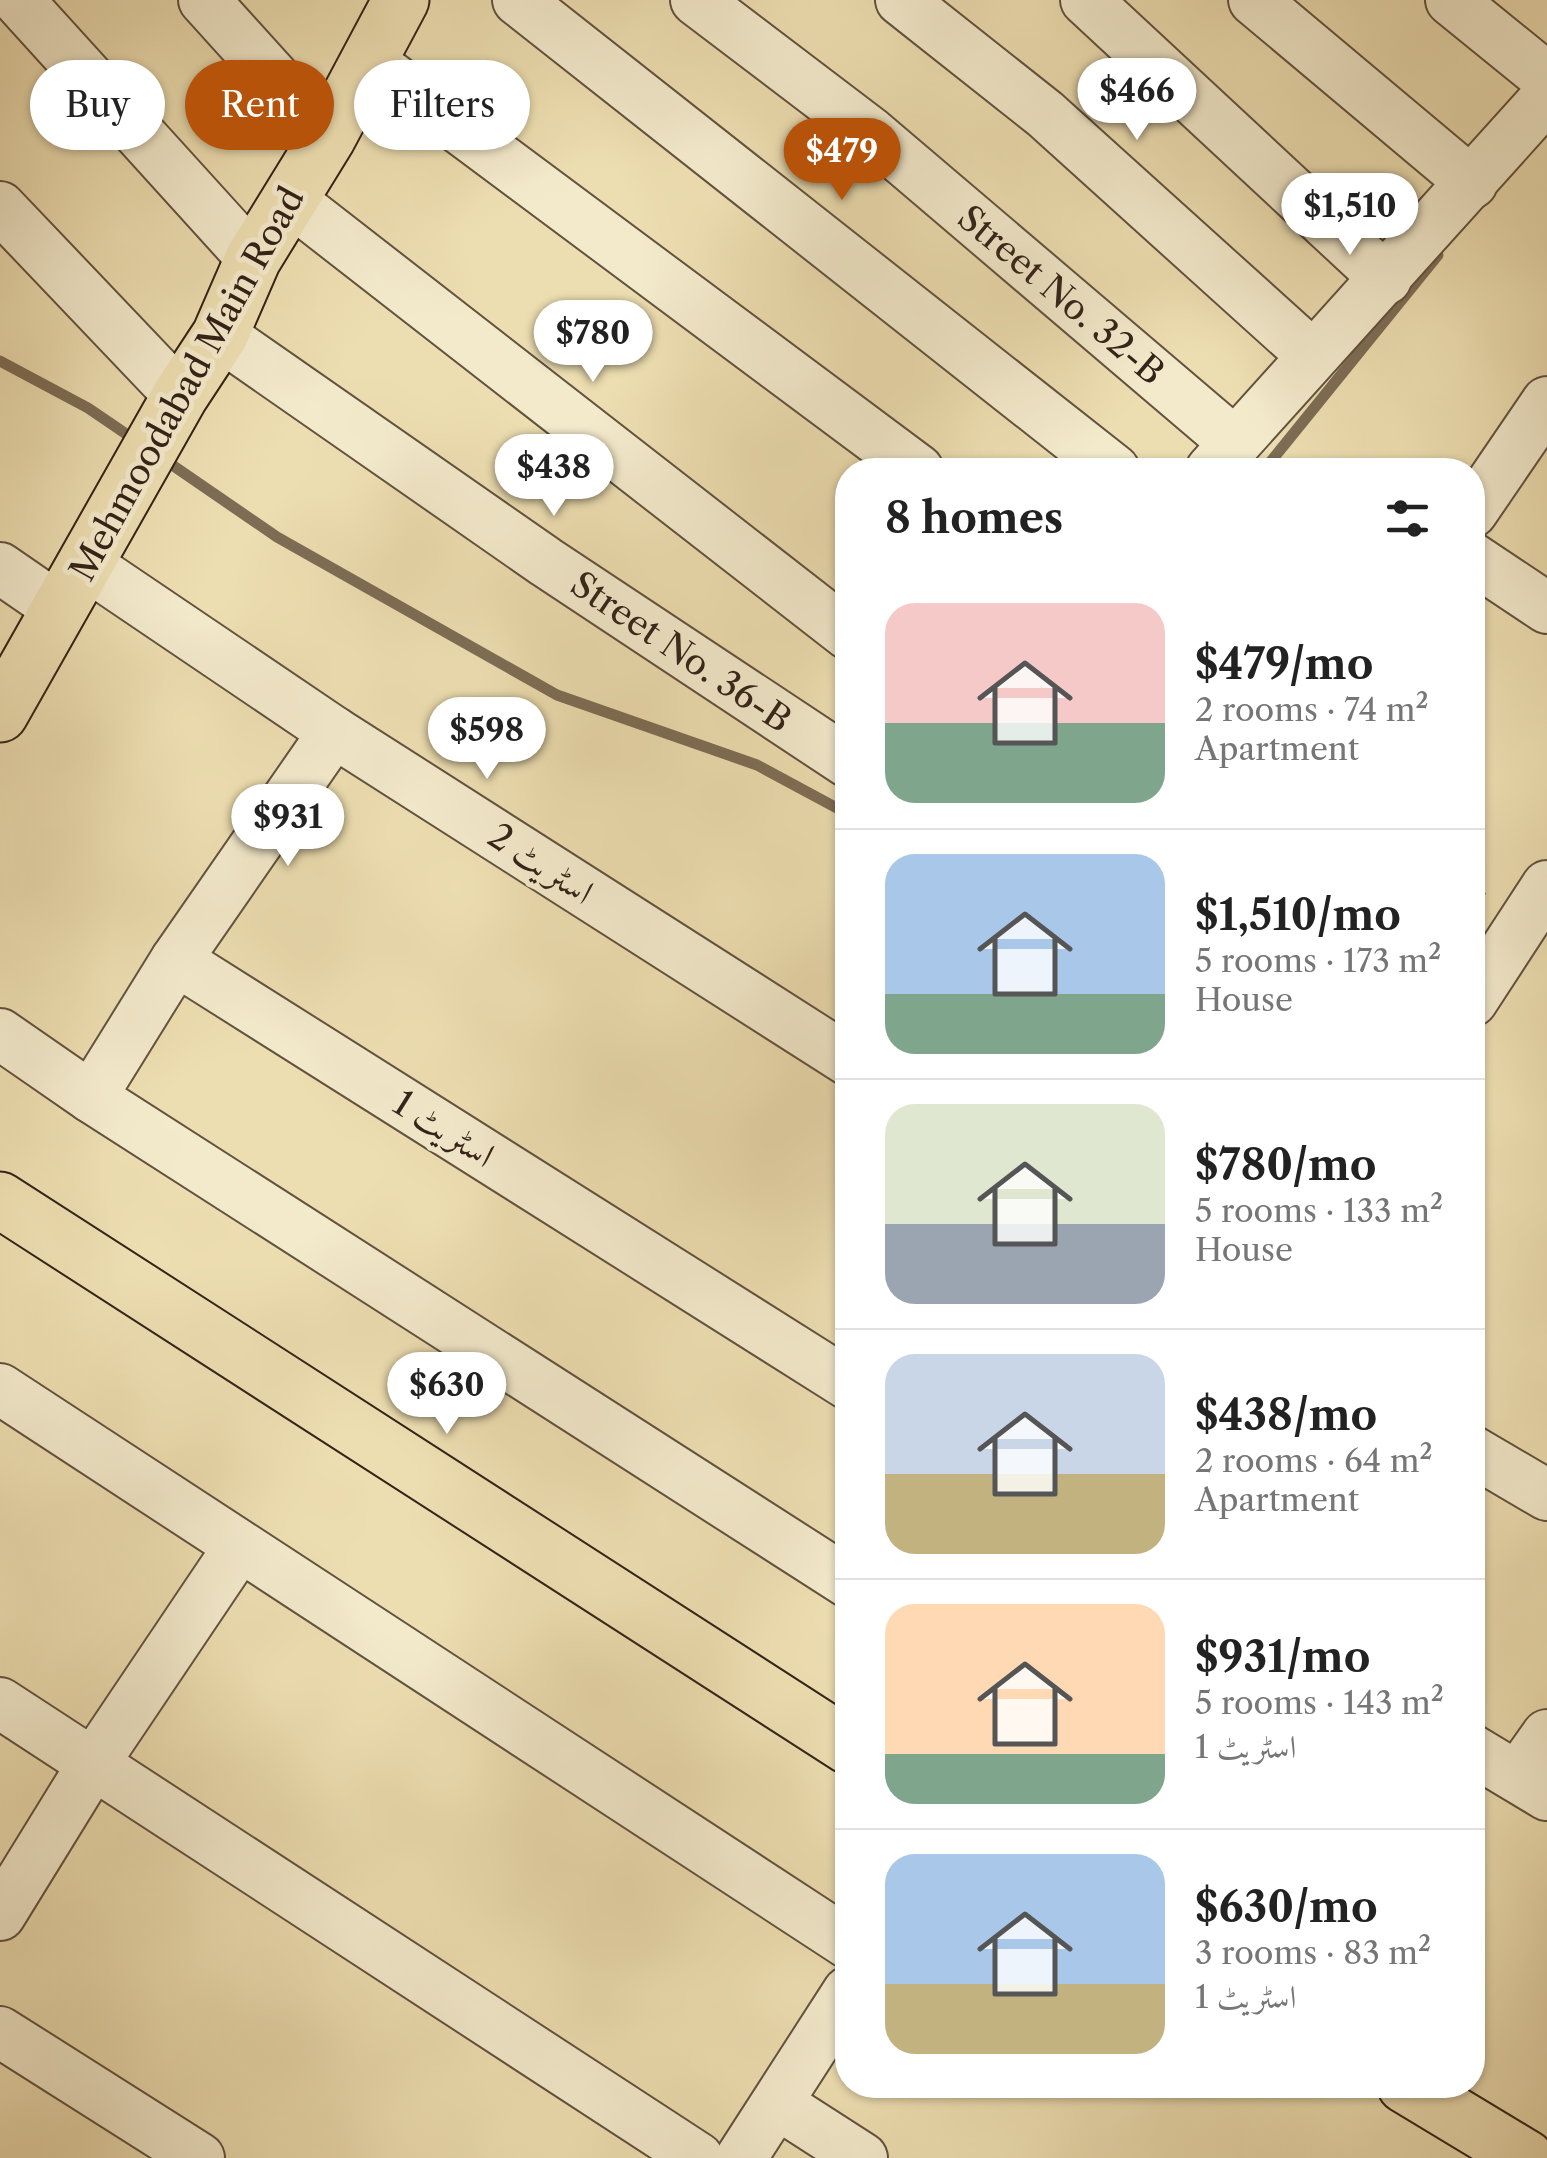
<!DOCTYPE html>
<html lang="en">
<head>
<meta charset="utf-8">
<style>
  :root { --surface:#fff; --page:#f6f6f6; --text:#222; --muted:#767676; --line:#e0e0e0; --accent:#b45309 }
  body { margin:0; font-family:"Libre Caslon Text",Amiri,serif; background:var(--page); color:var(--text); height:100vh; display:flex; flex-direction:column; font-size:38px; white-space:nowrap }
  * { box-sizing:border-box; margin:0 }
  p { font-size:32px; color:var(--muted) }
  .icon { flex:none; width:55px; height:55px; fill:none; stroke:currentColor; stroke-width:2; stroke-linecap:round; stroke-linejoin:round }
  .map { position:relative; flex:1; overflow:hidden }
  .drawer { position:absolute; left:835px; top:458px; width:650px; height:1640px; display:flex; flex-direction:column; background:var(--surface); border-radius:40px; box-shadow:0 2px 8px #0004 }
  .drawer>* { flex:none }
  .top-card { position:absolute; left:30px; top:60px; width:655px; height:90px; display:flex; gap:20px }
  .price { position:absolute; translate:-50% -85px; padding:0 22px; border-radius:35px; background:#fff; color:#222; font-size:32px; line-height:65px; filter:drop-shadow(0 2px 5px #0008) }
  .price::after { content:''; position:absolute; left:50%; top:60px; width:30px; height:22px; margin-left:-15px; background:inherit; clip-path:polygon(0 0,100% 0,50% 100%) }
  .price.current { background:var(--accent); color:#fff }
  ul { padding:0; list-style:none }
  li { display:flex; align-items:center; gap:30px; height:250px; padding:0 50px }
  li+li { border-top:2px solid var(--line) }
  li span { display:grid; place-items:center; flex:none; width:280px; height:200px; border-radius:30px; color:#555 }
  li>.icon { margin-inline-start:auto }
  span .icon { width:120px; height:120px; fill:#fffc; stroke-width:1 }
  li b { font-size:42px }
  h2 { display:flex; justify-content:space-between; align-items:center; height:120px; padding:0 50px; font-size:42px }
  .tag { padding:0 35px; border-radius:45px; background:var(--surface); box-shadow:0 2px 8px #0004; font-size:35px; line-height:90px }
  .tag.current { background:var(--accent); color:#fff }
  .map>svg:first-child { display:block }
</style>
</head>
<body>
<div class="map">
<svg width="1547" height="2158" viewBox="0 0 1547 2158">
  <rect width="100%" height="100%" fill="#eddeb1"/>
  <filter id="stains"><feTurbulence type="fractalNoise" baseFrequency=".002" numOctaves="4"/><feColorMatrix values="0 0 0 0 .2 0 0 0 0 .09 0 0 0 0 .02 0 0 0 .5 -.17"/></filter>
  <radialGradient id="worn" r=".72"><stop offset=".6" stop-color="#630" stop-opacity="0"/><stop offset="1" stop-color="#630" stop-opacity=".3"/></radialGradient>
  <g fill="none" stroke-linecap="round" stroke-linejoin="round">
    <g stroke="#7d6d55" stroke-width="11">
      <polyline points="0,361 88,408 138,442"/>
      <polyline points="162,458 277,537 557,695 757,765 848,814"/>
      <polyline points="1264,470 1438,255"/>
    </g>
  </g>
  <polygon fill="#948468" stroke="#332319" stroke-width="2.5" points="1472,887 1484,894 1472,912"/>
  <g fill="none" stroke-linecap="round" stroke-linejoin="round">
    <defs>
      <g id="minor">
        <polyline points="18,0 253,259"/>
        <polyline points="204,0 328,137"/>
        <polyline points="518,0 1114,470"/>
        <polyline points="696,0 871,133 1235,443"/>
        <polyline points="901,0 1045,114 1313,356"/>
        <polyline points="1086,0 1386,279"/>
        <polyline points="1254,0 1472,183"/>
        <polyline points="1451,0 1547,78"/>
        <polyline points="369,61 918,470"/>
        <polyline points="289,199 848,634"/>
        <polyline points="0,207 180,396"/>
        <polyline points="220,335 546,562 848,762"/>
        <polyline points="1211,470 1547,97"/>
        <polyline points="1472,512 1547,402"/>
        <polyline points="1472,558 1547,608"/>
        <polyline points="87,565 334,732 848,1060"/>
        <polyline points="0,568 61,610"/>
        <polyline points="176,960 848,1384"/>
        <polyline points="1472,1001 1547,886"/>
        <polyline points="0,1034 91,1097 848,1582"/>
        <polyline points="91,1097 176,960 334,732"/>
        <polyline points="0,1389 848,1943"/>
        <polyline points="1472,1451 1547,1495"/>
        <polyline points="0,1703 698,2158"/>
        <polyline points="1472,1750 1547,1795"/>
        <polyline points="1518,1776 1547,1735"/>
        <polyline points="0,1915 93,1764 239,1547"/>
        <polyline points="0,2032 199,2158"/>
        <polyline points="778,2104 862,2158"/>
        <polyline points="741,2158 848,1992"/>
      </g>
      <g id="major">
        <polyline points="0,714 180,396 220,335 253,259 328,137 401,0"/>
        <polyline points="0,1200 848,1746"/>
        <polyline points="1405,2085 1526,2158"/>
      </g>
    </defs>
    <use href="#minor" stroke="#62523f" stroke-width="54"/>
    <use href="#major" stroke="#332319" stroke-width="59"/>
    <use href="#minor" stroke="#f3eacc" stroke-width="50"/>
    <use href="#major" stroke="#eddeb1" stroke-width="55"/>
  </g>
  <g text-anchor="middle" stroke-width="10" stroke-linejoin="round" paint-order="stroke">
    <g font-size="35" fill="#332319" stroke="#f3eacc">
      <text transform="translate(1061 295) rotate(40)" y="12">Street No. 32-B</text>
      <text transform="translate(187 384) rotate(-61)" y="12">Mehmoodabad Main Road</text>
      <text transform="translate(681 652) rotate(34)" y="12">Street No. 36-B</text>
      <text transform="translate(541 864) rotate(33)" y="12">اسٹریٹ 2</text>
      <text transform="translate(444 1129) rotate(32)" y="12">اسٹریٹ 1</text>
    </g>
  </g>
  <rect width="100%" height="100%" filter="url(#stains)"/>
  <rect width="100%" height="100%" fill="url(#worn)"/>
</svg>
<b class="price" style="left:1137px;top:143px">$466</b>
<b class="price current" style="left:842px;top:203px">$479</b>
<b class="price" style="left:1350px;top:258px">$1,510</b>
<b class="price" style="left:593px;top:385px">$780</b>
<b class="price" style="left:554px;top:519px">$438</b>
<b class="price" style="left:487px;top:782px">$598</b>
<b class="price" style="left:288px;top:869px">$931</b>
<b class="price" style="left:447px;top:1437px">$630</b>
<div class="top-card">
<a class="tag">Buy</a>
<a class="tag current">Rent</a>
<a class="tag">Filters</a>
</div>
<section class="drawer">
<h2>8 homes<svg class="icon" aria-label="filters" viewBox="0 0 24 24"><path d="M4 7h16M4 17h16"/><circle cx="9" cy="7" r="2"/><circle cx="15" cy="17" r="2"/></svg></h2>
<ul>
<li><span style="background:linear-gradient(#f6c9c9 60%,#7fa58c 0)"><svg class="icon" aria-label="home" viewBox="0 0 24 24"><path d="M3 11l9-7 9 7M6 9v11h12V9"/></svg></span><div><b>$479/mo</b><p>2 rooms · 74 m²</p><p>Apartment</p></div></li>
<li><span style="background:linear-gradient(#a9c7e8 70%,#7fa58c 0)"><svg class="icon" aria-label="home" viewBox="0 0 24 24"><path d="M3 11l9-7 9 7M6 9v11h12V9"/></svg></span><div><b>$1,510/mo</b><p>5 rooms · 173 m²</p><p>House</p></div></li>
<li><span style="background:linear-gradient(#dfe7d0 60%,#9aa5b1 0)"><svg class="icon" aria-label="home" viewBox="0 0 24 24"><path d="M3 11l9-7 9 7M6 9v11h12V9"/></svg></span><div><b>$780/mo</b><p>5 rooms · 133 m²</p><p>House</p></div></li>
<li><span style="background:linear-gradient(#c9d6e8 60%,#c2b280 0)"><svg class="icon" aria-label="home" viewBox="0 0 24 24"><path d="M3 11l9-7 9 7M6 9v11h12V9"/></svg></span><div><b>$438/mo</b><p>2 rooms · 64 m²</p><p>Apartment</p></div></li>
<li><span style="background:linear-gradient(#ffd9b3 75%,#7fa58c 0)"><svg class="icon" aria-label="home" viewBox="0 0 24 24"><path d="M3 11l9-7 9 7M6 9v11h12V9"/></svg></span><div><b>$931/mo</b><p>5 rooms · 143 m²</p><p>اسٹریٹ 1</p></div></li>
<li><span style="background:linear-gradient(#a9c7e8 65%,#c2b280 0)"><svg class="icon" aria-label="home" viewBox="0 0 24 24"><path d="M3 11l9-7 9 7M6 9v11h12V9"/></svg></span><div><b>$630/mo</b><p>3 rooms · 83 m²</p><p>اسٹریٹ 1</p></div></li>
</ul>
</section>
</div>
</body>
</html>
